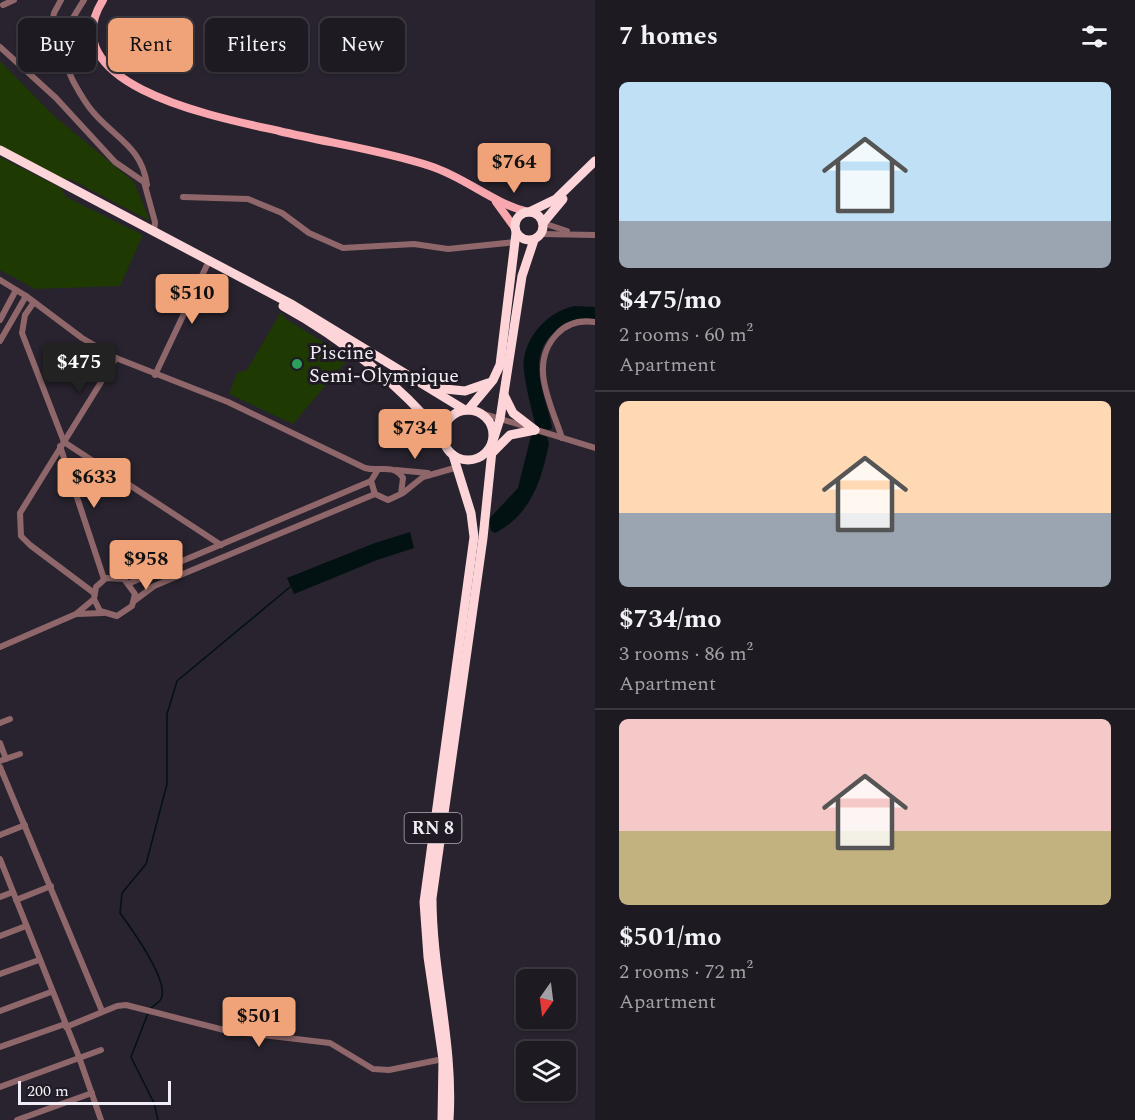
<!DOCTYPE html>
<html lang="en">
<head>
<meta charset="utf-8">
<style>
  :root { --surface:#1e1a22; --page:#26232a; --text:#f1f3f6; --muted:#a1a1a5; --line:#3c3840; --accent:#f0a378 }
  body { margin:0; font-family:Spectral,serif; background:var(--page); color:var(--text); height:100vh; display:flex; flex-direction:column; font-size:22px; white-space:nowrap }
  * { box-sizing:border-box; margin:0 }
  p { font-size:20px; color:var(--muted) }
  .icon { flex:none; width:33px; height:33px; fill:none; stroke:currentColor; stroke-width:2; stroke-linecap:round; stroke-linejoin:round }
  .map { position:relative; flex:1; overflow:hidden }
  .side { display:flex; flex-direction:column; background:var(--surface); width:540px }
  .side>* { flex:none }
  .banner { position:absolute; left:18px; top:18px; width:486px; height:54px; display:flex; gap:12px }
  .needle { width:39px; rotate:194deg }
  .fabs { position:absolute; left:516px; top:969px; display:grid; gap:12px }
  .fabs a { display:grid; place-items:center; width:60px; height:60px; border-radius:9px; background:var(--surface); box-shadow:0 2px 4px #0004,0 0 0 2px var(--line); font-size:30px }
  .scale { position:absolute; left:18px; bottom:15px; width:153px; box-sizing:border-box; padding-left:6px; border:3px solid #f0edf4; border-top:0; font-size:16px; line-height:21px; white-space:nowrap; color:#f0edf4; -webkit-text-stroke:4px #1f1a24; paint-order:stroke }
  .price { position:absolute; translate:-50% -51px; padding:0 14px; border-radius:6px; background:var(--accent); color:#111; font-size:20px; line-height:39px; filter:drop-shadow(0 2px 3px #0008) }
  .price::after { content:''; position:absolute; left:50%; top:36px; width:18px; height:14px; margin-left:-9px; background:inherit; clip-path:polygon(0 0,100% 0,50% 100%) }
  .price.on { background:#222; color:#fff }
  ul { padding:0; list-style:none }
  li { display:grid; align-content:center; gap:12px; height:318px; padding:0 24px }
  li+li { border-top:2px solid var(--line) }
  li span { display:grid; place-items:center; height:186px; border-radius:9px; color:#555 }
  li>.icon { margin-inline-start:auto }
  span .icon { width:108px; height:108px; fill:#fffc; stroke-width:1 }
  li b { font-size:26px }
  h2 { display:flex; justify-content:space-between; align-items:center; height:72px; padding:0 24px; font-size:26px }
  .pill { padding:0 21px; border-radius:9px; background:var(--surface); box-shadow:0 2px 4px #0004,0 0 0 2px var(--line); font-size:21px; line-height:54px }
  .pill.on { background:var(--accent); color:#111 }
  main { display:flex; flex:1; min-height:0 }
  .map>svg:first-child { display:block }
</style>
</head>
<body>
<main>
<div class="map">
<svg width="595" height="1120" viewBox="0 0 595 1120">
  <rect width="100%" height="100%" fill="#28232e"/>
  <g fill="#1f3903">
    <polygon points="0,61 54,116 134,182 150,221 70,179 60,180 0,147"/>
    <polygon points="0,157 61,188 66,197 143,235 120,286 35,289 0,270"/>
    <polygon points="281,312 286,319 349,358 293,424 229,394 237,373 247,370"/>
  </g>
  <g fill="#021111">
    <path d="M575,306L595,307V320C566,318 538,336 539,368C539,388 549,409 552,428L549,430L537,427L535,423C531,406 526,389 524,371C520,341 547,311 575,306Z"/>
    <path d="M534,433L547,437L549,443C542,479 531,515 495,533L491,531L489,519L518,488L531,436Z"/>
    <polygon points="410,532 414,548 377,560 294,594 287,578 375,543"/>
  </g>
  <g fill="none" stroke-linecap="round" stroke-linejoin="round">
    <g stroke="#021111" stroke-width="1.5">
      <path d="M150,1009C153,1006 159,1003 161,999C170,982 131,928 120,913L122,893L146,864L167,784V714L177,681L290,587"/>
      <polyline points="148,1013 131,1057 154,1103 158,1120"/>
    </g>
    <g stroke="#8f676a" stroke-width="6">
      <path d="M84,0C64,31 56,46 73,81C79,92 85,103 93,112C115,138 142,147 147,185"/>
      <polyline points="3,5 14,0"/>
      <polyline points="48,44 54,13 61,0"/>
      <polyline points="0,47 56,98 115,162 144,182 155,222 154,232"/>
      <polyline points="183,197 248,199 282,213 309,233 343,248 414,244 448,249 516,242"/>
      <polyline points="543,223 567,231"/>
      <polyline points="542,234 595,235"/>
      <path d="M0,280L26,296L82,338L116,358L228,402L365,468C379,472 393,463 403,478L401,494L388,500L375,494L371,481L377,471"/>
      <polyline points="34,302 25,315 22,333 64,442 221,545"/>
      <polyline points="0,320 16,290"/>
      <polyline points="0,341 26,296"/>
      <polyline points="155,375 207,265"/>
      <polyline points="478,412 595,448"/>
      <path d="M562,438C551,404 528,364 557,334C567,323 581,320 595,322"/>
      <polyline points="60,446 104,579"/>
      <polyline points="396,470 428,473"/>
      <polyline points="403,493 423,477 458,467"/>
      <polyline points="130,583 371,481"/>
      <polyline points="94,593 30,545 21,536 20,513 116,358"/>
      <polyline points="134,601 154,586 375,494"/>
      <polyline points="77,614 103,613"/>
      <polyline points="0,647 76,614 94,599 96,587 106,578 124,579 135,594 132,606 117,616 100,611 94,599"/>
      <polyline points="0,723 10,719"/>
      <polyline points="0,743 6,759"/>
      <polyline points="0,761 20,754"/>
      <polyline points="0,767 102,1011"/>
      <polyline points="0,835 25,825"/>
      <polyline points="0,859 79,1057 101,1120"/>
      <polyline points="0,897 13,892"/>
      <polyline points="16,900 51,886"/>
      <polyline points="0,936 26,926"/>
      <polyline points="0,974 39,960"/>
      <polyline points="0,1011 51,992"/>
      <polyline points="66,1027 117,1006 126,1005 228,1031 330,1043 373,1069 389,1070 443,1059"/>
      <polyline points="0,1047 65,1024"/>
      <polyline points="0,1087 101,1050"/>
      <polyline points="17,1120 92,1093"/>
    </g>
    <g stroke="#f9a7af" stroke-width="8">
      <path d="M103,0C48,87 226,119 279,131C329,143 381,150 430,166C465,177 492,203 528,212"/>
      <polyline points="496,202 515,228"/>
    </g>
    <g stroke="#fdd5d8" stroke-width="9">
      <polyline points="0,150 293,305 465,410"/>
      <circle cx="529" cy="226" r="14"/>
      <polyline points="529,212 556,199 595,161"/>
      <polyline points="543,223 563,199"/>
      <path d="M283,306C343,339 400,385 443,437"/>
      <polyline points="435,388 465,391 488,383"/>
      <polyline points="504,395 513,413 535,430"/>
      <circle cx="468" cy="435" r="25"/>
      <polyline points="468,410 493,380 500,365 516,233"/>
      <polyline points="493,452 510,435 535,430"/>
      <polyline points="442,1120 443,1059 428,957 424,902 474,537 471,513 453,455"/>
      <path d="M449,1120C454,1045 432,973 432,898L483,538L493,441L500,419L522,276L534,240"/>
    </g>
  </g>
  <circle fill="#2e9e5b" stroke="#1f1a24" stroke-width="2" cx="297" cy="364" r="6"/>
  <g text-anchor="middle" stroke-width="6" stroke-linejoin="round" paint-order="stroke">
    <rect fill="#1f1a24" stroke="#b1aeb6" stroke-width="1.5" x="404.5" y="813" width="57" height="30" rx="4.5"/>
    <g font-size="18" font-weight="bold" fill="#f0edf4">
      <text x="433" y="834">RN 8</text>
    </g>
    <g font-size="20" fill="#f0edf4" stroke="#1f1a24" text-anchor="start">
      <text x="309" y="359">Piscine<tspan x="309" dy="23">Semi-Olympique</tspan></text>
    </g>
  </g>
</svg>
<div class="fabs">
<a><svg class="needle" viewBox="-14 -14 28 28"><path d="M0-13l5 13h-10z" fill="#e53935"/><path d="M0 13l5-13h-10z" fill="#a1a1a5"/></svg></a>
<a><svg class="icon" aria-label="layers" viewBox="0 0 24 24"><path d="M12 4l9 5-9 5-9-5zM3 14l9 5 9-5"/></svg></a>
</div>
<div class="scale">200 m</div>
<b class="price" style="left:514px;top:194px">$764</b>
<b class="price" style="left:192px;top:325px">$510</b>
<b class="price on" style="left:79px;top:394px">$475</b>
<b class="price" style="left:415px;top:460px">$734</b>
<b class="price" style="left:94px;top:509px">$633</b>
<b class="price" style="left:146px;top:591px">$958</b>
<b class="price" style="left:259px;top:1048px">$501</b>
<div class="banner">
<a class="pill">Buy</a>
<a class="pill on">Rent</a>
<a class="pill">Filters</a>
<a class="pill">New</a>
</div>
</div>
<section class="side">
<h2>7 homes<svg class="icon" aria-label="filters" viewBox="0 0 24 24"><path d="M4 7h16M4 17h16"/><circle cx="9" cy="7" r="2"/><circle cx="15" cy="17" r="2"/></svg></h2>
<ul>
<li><span style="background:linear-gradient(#bfe0f5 75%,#9aa5b1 0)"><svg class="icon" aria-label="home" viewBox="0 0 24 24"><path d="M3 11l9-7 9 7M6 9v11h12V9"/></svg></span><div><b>$475/mo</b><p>2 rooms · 60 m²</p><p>Apartment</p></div></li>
<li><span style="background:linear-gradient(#ffd9b3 60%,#9aa5b1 0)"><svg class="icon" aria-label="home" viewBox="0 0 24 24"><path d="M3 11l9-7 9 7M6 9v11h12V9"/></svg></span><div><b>$734/mo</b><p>3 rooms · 86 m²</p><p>Apartment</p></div></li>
<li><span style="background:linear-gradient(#f6c9c9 60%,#c2b280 0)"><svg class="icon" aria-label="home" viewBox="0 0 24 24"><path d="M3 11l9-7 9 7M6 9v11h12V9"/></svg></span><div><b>$501/mo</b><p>2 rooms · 72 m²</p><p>Apartment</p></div></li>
</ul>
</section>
</main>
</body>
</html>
